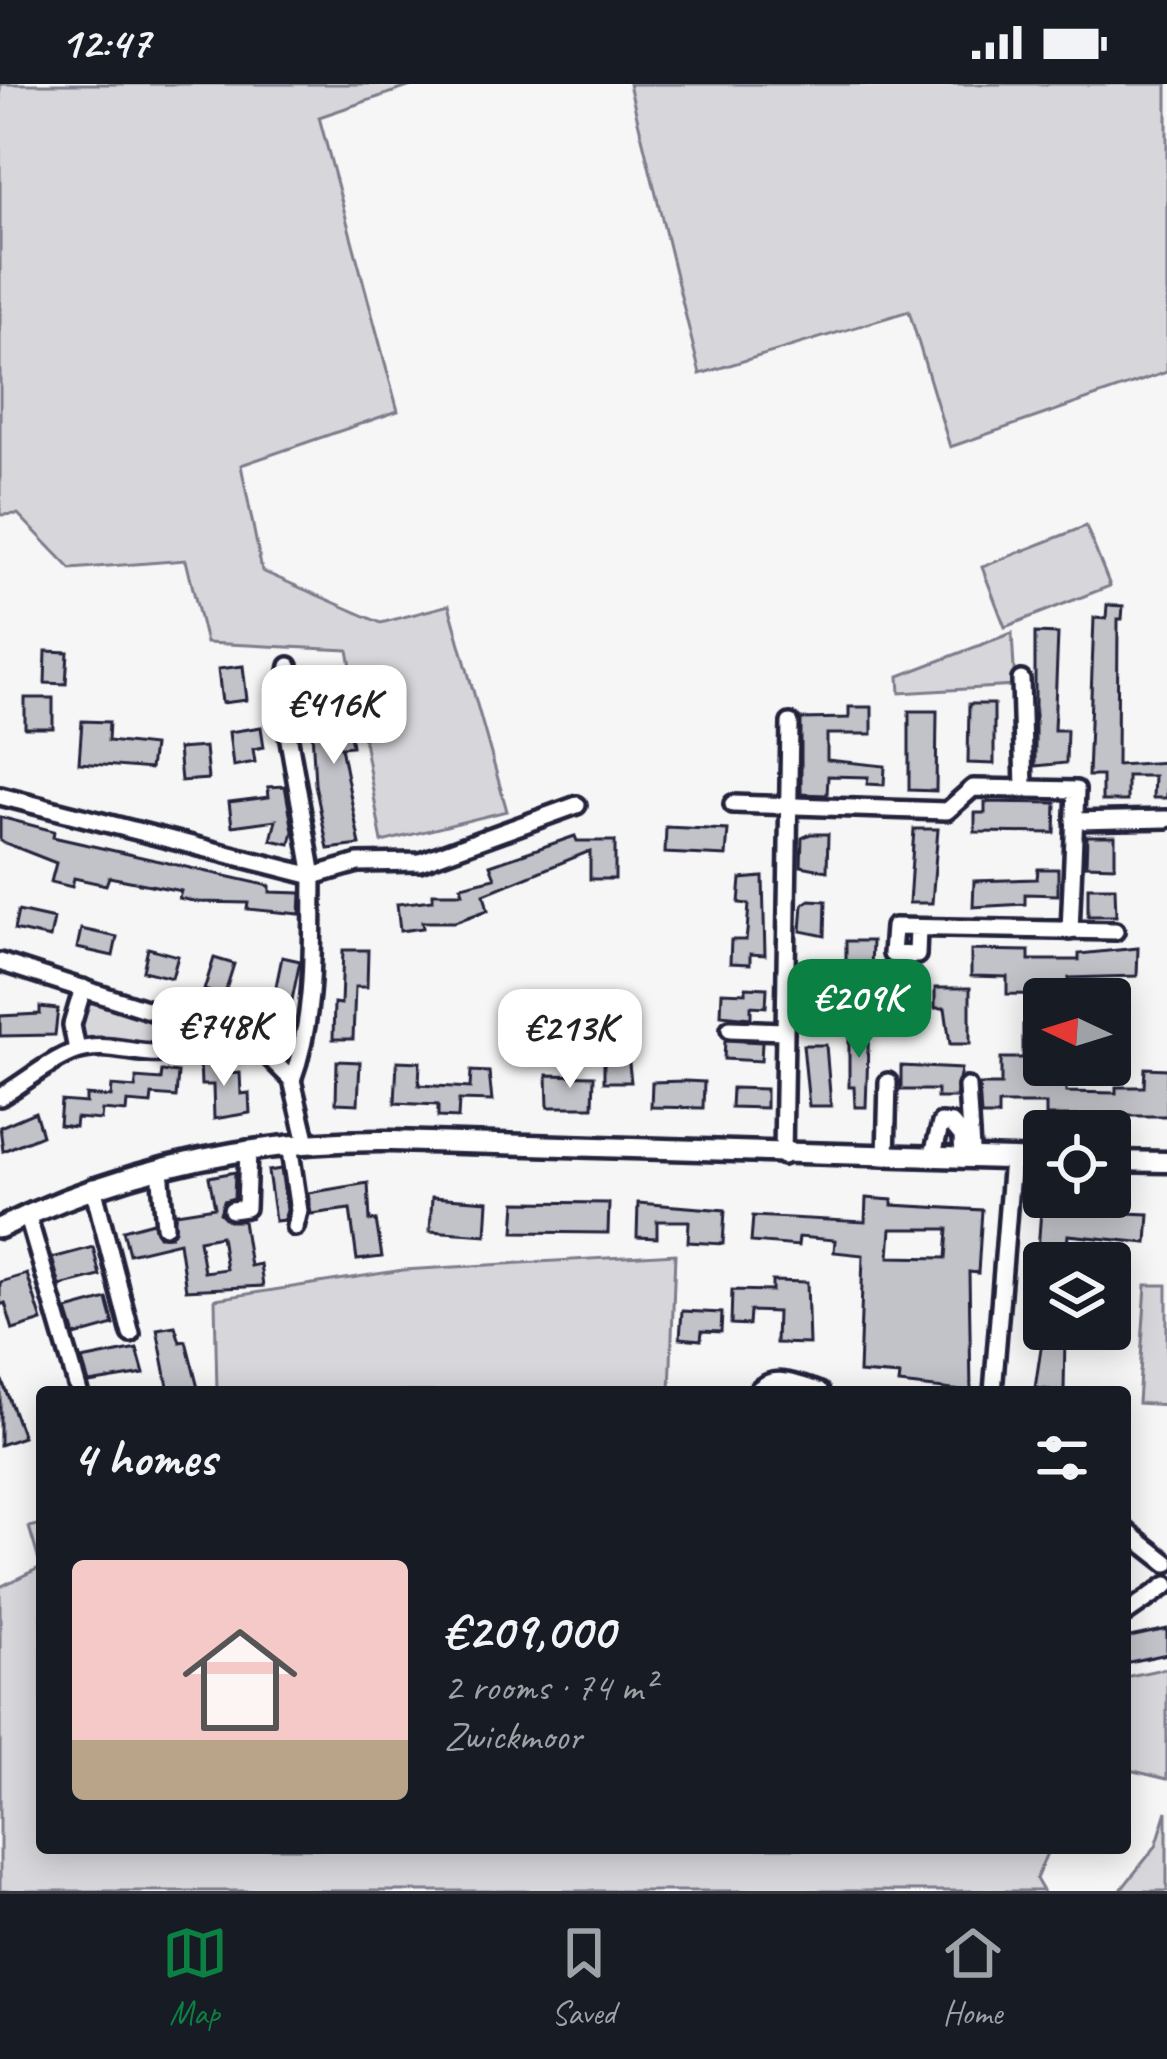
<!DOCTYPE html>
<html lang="en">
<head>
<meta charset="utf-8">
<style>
  :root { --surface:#171b24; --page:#20242c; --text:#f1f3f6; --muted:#9ea1a6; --line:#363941; --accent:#0b8043 }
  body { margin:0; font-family:Caveat,sans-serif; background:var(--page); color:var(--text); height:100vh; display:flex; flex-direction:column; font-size:45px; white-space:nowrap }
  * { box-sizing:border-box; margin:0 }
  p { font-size:39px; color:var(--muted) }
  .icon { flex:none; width:66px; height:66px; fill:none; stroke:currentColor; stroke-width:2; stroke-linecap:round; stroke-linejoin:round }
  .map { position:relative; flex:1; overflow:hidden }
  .panel { position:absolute; left:36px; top:1302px; width:1095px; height:468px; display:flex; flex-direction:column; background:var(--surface); border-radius:12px; box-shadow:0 6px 30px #0003 }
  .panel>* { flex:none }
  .needle { width:78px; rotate:274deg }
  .fabs { position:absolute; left:1023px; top:894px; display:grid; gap:24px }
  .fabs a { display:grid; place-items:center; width:108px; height:108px; border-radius:12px; background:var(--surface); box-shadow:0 6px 30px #0003; font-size:60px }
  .price { position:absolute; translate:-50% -102px; padding:0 27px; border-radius:24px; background:#fff; color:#222; font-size:39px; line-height:78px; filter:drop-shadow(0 3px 6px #0008) }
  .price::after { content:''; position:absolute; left:50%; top:72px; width:36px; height:27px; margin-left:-18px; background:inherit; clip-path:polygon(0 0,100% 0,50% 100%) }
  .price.current { background:var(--accent); color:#fff }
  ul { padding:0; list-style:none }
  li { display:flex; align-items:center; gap:36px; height:300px; padding:0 36px }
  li+li { border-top:3px solid var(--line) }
  li span { display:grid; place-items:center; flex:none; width:336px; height:240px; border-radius:12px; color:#555 }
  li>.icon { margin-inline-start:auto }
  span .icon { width:144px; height:144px; fill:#fffc; stroke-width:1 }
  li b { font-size:51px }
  h2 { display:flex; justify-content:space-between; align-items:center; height:144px; padding:0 36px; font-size:51px }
  .status { display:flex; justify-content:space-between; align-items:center; height:84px; padding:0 60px; background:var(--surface); direction:ltr }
  .status svg { height:33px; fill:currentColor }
  .tab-bar { display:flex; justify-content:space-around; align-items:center; height:168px; border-top:3px solid var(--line); background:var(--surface); font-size:33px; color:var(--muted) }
  .tab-bar a { display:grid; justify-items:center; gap:6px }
  .tab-bar .current { color:var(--accent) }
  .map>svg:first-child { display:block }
</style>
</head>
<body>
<div class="status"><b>12:47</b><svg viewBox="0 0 49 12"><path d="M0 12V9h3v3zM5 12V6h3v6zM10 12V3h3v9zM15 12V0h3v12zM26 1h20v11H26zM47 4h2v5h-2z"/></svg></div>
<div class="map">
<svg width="1167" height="1807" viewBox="0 0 1167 1807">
  <rect width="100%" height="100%" fill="#f6f6f7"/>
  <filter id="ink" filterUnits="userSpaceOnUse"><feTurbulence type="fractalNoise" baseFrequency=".00833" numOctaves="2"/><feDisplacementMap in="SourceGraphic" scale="24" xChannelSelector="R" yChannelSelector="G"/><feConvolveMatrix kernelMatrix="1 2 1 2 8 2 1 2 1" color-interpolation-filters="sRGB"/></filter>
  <g filter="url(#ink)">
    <g fill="#d7d7db" stroke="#7c7c8b" stroke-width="3">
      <polygon points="0,0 417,0 319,33 398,327 241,381 262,487 381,539 449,521 507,727 382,758 348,566 206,559 186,476 71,485 18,430 0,431"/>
      <polygon points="629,0 1167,0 1167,288 950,363 909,227 700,290"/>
      <polygon points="1086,442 1110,502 1005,543 982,483"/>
      <polygon points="1012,549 1015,602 900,609 899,592"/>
      <polygon points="101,918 185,947 185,955 167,961 92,959 84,953 81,934 90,919"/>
      <polygon points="675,1170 670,1308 217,1308 215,1215 403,1186"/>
      <polygon points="1146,1201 1167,1201 1167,1321 1138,1319"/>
      <polygon points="42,1440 42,1764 1049,1764 1036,1795 1043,1807 0,1807 0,1503 41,1483 29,1443"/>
      <polygon points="1167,1584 1167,1695 1125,1685 1125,1593"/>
      <polygon points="1167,1727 1167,1807 1120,1807 1156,1762"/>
    </g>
    <g fill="#c2c2c9" stroke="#22223b" stroke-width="3" fill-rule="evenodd">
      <polygon points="1107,521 1123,522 1122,535 1118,535 1117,681 1167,678 1167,714 1153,714 1154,692 1127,692 1127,717 1102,717 1102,692 1088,692 1094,534 1106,535"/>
      <polygon points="1035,549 1058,550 1054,646 1067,646 1066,679 1035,682"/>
      <polygon points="46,567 68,568 66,600 45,599"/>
      <polygon points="243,582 247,616 222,619 218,585"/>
      <polygon points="341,596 352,662 341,663 360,761 328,765 315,700 312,646 322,645 315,600"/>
      <rect x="25" y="614" width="28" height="30"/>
      <polygon points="969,620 994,620 994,680 968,679"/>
      <polygon points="849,623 872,623 872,650 827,650 827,676 885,682 884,701 867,700 868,693 828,692 827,711 801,710 801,635 849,634"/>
      <polygon points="909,627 937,627 936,707 909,706"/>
      <polygon points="82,637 109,638 108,657 153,662 150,685 79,679"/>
      <polygon points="261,643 264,663 253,665 255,678 233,682 229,648"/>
      <polygon points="205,663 208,695 181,697 178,665"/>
      <polygon points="285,702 293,747 290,760 271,756 276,736 232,742 229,718 269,713 268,703"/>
      <polygon points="985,718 1056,719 1055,749 975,748 975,729 985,729"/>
      <polygon points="0,733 54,747 53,753 270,802 270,808 301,809 300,830 247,825 248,819 198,818 179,814 181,807 109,793 106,801 74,794 72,803 51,798 56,779 0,757"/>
      <polygon points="666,743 728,746 726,772 665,769"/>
      <polygon points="914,745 938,745 932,819 909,819"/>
      <polygon points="811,750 828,750 827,787 801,782 802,754"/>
      <polygon points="575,752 577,757 615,757 615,795 590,795 590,767 484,810 488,826 455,838 422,838 423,844 400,847 397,820 433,816 433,809 463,809 461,802 495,794 490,781"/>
      <polygon points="1087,752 1115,752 1115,782 1086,781"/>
      <polygon points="1038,785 1058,785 1058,811 1025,810 1025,820 973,823 974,797 1037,795"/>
      <polygon points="763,793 765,871 750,870 750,880 730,879 731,856 746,856 747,848 749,820 739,819 741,795"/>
      <polygon points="1088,803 1115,803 1116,832 1088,832"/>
      <polygon points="810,816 826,817 825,852 801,847 803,820"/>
      <polygon points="18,827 54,835 50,854 14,846"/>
      <polygon points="81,845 117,853 113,872 77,864"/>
      <polygon points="846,857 872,857 871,886 846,886"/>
      <polygon points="148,864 178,872 172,894 143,887"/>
      <polygon points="1138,864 1137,892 1069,894 1069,911 1007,910 1007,893 971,892 971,866 1029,867 1029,876 1079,876 1079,870"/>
      <polygon points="343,866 368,866 367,903 355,903 353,955 333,955 334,919 341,920"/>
      <polygon points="282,873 300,877 292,916 274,912"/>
      <polygon points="214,874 234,880 224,912 204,906"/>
      <polygon points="807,878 832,878 832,915 807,916"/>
      <circle cx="912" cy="898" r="15"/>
      <polygon points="746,903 767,904 766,923 751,922 751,934 721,931 722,908 746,909"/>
      <polygon points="935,904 970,904 970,960 950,960 945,924 935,924"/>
      <polygon points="40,923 58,925 55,951 0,952 0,932 40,930"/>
      <polygon points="849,939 869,939 866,1023 855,1023 854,1003 849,1003"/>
      <polygon points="1023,941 1038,941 1038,996 1066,996 1066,1008 1116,1009 1116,1003 1144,1003 1145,984 1167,985 1167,1032 1046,1032 1046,1020 998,1020 998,1032 981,1032 979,1001 1001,1001 1001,974 1023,974"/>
      <polygon points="604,943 625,943 631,998 604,998"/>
      <polygon points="725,956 762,958 761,977 724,975"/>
      <polygon points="803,961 826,961 831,1022 809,1022"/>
      <polygon points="226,974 227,990 240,989 241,1010 249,1009 250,1029 214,1035 213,1001 201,1001 200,975"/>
      <polygon points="337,977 360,978 358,1020 336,1019"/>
      <polygon points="397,977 420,978 419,1001 470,1004 471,987 489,988 492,1017 459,1016 458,1034 438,1033 438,1021 395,1019"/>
      <polygon points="901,982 961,985 956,1014 937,1014 937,1006 901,1006"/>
      <polygon points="162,987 178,989 176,1013 152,1011 151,1020 127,1018 126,1028 102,1026 101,1036 76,1034 75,1043 59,1041 61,1017 86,1019 86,1011 111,1013 112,1002 136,1004 136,994 161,996"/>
      <polygon points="547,991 594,992 593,1023 548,1023"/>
      <polygon points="685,997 704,998 703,1024 651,1023 652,998"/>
      <polygon points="732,1004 766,1005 766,1024 731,1023"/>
      <polygon points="35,1028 42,1051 3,1067 0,1043"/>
      <polygon points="281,1085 287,1126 284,1136 275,1137 268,1087"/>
      <path d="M235,1088L234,1114L224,1117L220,1129L229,1137H243L250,1182L260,1180L263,1202L186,1206L179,1158L129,1170L123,1146L153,1138L159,1152H171L176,1129L215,1123L209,1093ZM221,1152L226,1185L204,1188L199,1156Z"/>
      <polygon points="368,1099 370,1137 376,1136 382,1173 357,1176 350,1125 311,1130 308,1109"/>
      <polygon points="432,1113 488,1117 486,1151 430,1147"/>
      <polygon points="1042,1113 1067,1115 1067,1122 1101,1124 1101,1128 1149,1130 1147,1159 1068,1151 1065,1179 1037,1179"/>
      <path d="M866,1114L892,1116V1121L982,1126L978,1189L969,1188L971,1308L899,1300L900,1292L859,1289L863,1171L834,1168L835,1156L799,1153L798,1162L751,1158L753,1132L865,1138ZM948,1145L946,1174L889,1173L891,1145Z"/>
      <polygon points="516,1118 609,1119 608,1149 514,1148"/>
      <polygon points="638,1119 725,1126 723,1160 688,1158 689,1137 657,1137 657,1154 637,1153"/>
      <polygon points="93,1163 100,1192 60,1202 52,1174"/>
      <polygon points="27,1190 42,1237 13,1246 5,1219 0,1221 0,1198"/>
      <polygon points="772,1197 807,1198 809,1260 776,1259 777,1228 750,1227 749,1241 731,1240 732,1206 772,1207"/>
      <polygon points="107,1215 114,1241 75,1252 67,1226"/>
      <polygon points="682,1227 722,1229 721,1248 702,1247 701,1256 680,1254"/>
      <polygon points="175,1242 180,1258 186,1257 199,1308 169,1308 157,1245"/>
      <polygon points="1043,1251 1065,1253 1064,1308 1035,1304"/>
      <polygon points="137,1265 144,1290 89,1299 82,1276"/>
      <polygon points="0,1291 23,1353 0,1361"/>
      <polygon points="1167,1545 1167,1570 1125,1579 1125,1554"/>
    </g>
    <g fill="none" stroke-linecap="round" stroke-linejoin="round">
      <defs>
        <g id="minor">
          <polyline points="1021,596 1024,704"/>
          <polyline points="0,712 313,792 282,616 289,582"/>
          <polyline points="733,720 947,727 973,704 1076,706 1070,847"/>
          <polyline points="1074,737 1167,735"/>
          <polyline points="918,844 917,871 892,870 894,843 1115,847"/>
          <polyline points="0,878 257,961 292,996 307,1059"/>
          <polyline points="730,945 784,947"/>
          <polyline points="77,966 72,941 83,904"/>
          <path d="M292,996C316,931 312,861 313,792L358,779L420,778L577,721"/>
          <polyline points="967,1003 971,1066"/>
          <path d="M0,1013C24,999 48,978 74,968C120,950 167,995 208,944"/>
          <polyline points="289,1060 299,1127 295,1143"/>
          <polyline points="783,1072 790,639"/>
          <polyline points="886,1073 888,998"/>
          <polyline points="932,1074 941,1039 952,1040 962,1052 963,1075"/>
          <polyline points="160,1084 165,1142"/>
          <polyline points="93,1103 131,1250"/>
          <polyline points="232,1126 246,1124 248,1065"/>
          <polyline points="27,1130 79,1308"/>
          <path d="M756,1308C774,1288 798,1301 820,1308"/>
          <polyline points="993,1308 1012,1075"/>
          <polyline points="1125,1446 1167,1479"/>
          <polyline points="1125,1530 1167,1501"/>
        </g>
        <g id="major">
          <polyline points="1110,1077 1167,1078"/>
          <path d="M0,1144C124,1084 253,1055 392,1057L1044,1076"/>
        </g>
      </defs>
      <use href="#minor" stroke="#22223b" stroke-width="24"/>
      <use href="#major" stroke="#22223b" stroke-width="27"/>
      <use href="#minor" stroke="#fff" stroke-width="15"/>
      <use href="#major" stroke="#fff" stroke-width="18"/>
    </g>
  </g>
</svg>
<div class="fabs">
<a><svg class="needle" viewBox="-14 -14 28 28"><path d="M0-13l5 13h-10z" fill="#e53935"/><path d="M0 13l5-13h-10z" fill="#9ea1a6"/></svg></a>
<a><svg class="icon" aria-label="locate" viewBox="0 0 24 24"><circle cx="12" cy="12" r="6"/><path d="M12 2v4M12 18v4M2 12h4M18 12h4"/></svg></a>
<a><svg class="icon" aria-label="layers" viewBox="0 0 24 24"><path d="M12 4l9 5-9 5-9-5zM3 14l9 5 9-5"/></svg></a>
</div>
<b class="price" style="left:334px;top:683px">€416K</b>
<b class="price current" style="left:859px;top:977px">€209K</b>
<b class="price" style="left:224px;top:1005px">€748K</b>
<b class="price" style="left:570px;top:1007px">€213K</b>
<section class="panel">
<h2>4 homes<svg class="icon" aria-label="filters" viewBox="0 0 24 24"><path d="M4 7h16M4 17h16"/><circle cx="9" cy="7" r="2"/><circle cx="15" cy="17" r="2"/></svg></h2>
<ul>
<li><span style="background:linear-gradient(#f6c9c9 75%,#b9a48a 0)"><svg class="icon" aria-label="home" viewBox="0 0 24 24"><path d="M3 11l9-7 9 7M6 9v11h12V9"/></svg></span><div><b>€209,000</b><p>2 rooms · 74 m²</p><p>Zwickmoor</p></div></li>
</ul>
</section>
</div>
<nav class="tab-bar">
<a class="current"><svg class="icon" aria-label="map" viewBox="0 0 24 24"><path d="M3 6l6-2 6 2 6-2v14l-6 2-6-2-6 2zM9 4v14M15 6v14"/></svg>Map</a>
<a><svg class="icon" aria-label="saved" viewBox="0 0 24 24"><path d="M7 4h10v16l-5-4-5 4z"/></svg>Saved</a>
<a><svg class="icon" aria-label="home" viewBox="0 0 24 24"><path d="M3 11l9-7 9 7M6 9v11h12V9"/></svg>Home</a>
</nav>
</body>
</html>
